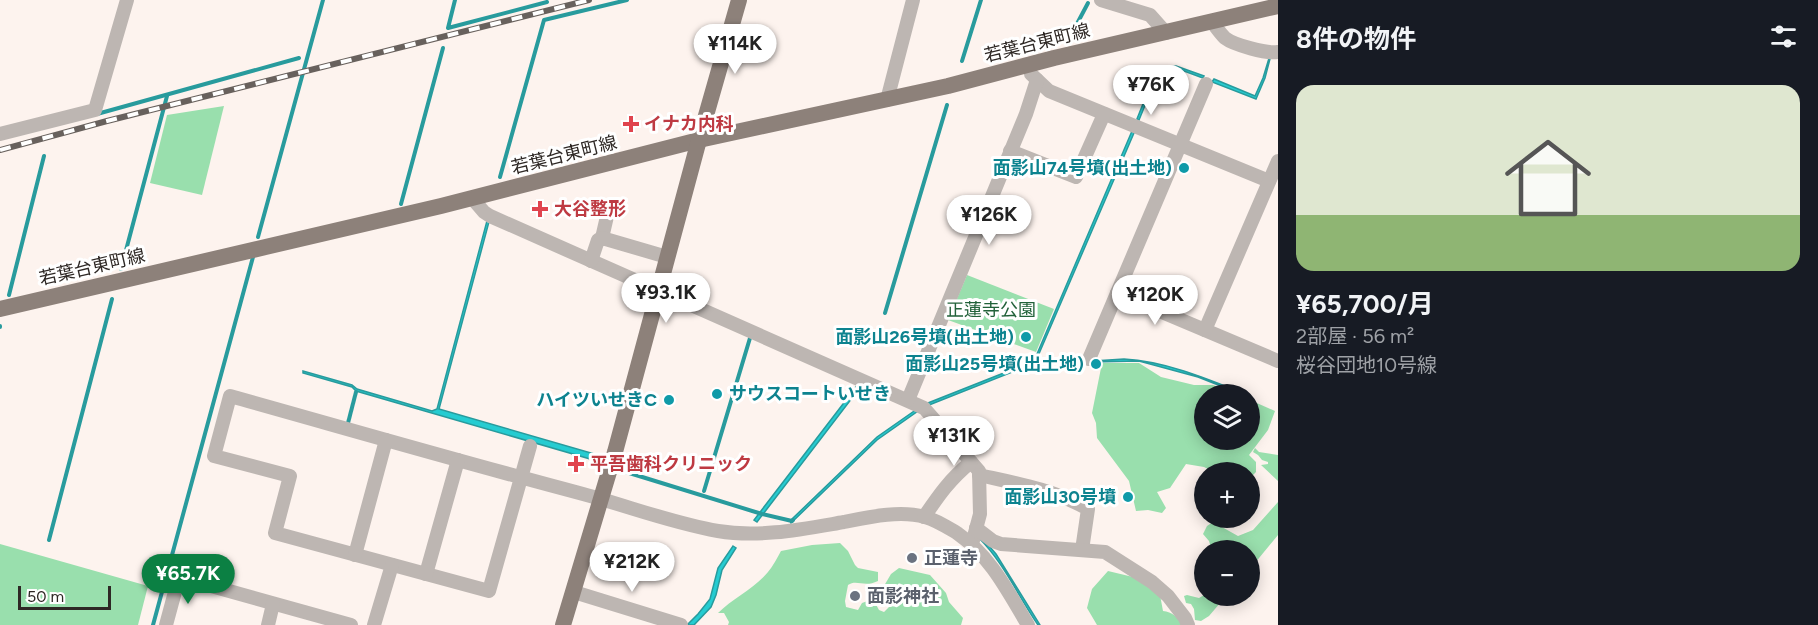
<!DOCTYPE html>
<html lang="ja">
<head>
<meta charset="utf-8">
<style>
  :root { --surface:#171b24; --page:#242831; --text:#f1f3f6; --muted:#9ea1a6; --accent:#0b8043 }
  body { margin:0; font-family:Figtree,"Noto Sans JP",sans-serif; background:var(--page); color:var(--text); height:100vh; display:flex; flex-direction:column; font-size:22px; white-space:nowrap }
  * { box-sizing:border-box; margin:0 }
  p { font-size:20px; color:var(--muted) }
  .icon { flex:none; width:33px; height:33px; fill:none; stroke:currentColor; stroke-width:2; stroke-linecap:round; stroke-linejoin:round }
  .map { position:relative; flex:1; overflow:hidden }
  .drawer { display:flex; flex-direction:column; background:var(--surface); width:540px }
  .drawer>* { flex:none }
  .fabs { position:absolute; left:1194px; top:384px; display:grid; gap:12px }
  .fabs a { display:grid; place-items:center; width:66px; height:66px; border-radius:50%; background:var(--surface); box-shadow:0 3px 15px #0003; font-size:30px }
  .scale { position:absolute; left:18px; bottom:15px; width:93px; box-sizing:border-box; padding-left:6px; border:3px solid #2e2825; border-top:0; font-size:16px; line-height:21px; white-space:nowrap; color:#2e2825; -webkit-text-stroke:4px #fff; paint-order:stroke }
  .price { position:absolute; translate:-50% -51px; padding:0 14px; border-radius:21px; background:#fff; color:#222; font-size:20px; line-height:39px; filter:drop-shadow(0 2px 3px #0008) }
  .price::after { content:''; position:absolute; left:50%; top:36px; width:18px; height:14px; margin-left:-9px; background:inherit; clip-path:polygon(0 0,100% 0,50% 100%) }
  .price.selected { background:var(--accent); color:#fff }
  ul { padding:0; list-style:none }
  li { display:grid; align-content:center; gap:12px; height:318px; padding:0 18px }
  li span { display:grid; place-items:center; height:186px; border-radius:18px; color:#555 }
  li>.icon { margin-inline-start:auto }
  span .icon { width:108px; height:108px; fill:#fffc; stroke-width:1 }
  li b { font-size:26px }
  h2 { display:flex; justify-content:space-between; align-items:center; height:72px; padding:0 18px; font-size:26px }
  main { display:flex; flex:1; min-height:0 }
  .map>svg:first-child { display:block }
</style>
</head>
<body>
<main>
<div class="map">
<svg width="1278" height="625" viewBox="0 0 1278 625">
  <rect width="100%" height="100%" fill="#fdf3ee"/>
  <g fill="#99dfad">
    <polygon points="224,106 202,195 150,183 167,115"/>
    <polygon points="967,275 1054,309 1036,352 948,320"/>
    <polygon points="1102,363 1139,363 1161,377 1194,385 1213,385 1237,394 1204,394 1204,440 1250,440 1250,400 1275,411 1268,430 1249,455 1256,462 1256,472 1250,478 1250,472 1214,472 1204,467 1186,464 1170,488 1157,492 1166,508 1162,513 1148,510 1136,511 1129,481 1097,438 1096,423 1092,413"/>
    <polygon points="1255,448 1259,452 1278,455 1278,481 1261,465 1268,464 1268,462 1262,460 1258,455 1253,452"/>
    <polygon points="1278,502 1278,535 1250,569 1250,550 1223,550 1211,548 1209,541 1203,534 1207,526 1213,522 1238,536 1253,530"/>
    <path d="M840,543L848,551L855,565L858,568L878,572V581C864,588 857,579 848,585L845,601L846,607L858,610L862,603L873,599L879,610L884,612L889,607L892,597L881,591L891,574L899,568L930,575L946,593L949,602L963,618L961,625H728L729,622L724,613H718C733,598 754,589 768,572C773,566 777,558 781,551L812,545Z"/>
    <polygon points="0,544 148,586 138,625 0,625"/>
    <path d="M1108,571L1133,577L1160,595L1163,611C1172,612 1178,617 1183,625H1097L1087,608L1092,589Z"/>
    <polygon points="1187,595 1199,598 1204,595 1226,596 1209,616 1201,621 1195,620 1194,609 1191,604 1186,603 1184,596"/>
  </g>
  <g fill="#25ccd1" stroke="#289b9d" stroke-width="1.5">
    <polygon points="1270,55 1271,55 1265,78 1256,99 1212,82 1214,79 1255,96 1263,78"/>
    <polygon points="1176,66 1204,76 1203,78 1176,68 1159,71 1139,120 1137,119 1157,69"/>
    <polygon points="1132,131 1134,133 1035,363 929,405 928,403 1034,361"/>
    <polygon points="488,217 490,218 439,409 598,455 597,461 356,391 352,387 303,373 303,371 352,385 357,389 432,411 437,409"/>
    <path d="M1124,359C1165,361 1208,379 1245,394H1241L1198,377L1139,361L1094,362V361Z"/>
    <polygon points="856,387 859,389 757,522 754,520"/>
    <polygon points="917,409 918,411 877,440 791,523 790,521 877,437"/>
    <path d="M979,538L990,547L996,554L1040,625H1038C1018,596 1004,563 979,538Z"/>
    <polygon points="733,546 736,548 722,570 716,595 711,607 694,625 687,625 698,614 710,599 718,568"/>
  </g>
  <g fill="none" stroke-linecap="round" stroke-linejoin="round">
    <g stroke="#289b9d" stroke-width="4">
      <polyline points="455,0 448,28 547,2"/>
      <polyline points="1070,37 1088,3"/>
      <polyline points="962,61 981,0"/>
      <polyline points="97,114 299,58"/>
      <polyline points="500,177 544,20 627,0"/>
      <polyline points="401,204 443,48"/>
      <polyline points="258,237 323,0"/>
      <polyline points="121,269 167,96"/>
      <polyline points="9,295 44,156"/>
      <polyline points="885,313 947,105"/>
      <polyline points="0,327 0,326"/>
      <polyline points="348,423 356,392"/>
      <polyline points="626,472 762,514 792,521 793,520"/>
      <polyline points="704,491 750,338"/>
      <polyline points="49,540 112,299"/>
      <polyline points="153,625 253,257"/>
    </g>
    <g stroke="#bdb6b2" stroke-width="14">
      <polyline points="1101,0 1150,15 1166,33"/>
      <path d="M1212,22C1216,27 1220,33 1225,38C1234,45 1267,54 1278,52"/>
      <polyline points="1031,74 1049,91 1269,181"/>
      <polyline points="887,100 913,0"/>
      <polyline points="0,134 95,110 127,0"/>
      <polyline points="1010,151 1076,177 1104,114"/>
      <polyline points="472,198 484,212 490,216 924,408 979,471 980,514 972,544"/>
      <polyline points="602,238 608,212"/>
      <polyline points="591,261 598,240 602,238 667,257"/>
      <polyline points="1117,293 1278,361"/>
      <polyline points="1205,330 1278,161"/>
      <polyline points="1089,359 1206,84"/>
      <polyline points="908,400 1026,114 1037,80"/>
      <path d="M530,446L489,591L275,533L290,476L214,456L230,396C348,429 465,463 583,494C628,506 672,523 718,531C760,538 803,529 844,522C869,517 900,510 925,517C936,520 947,527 957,533C991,557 1007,590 1028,625"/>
      <path d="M979,475C1015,483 1055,490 1088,509L1082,550"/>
      <path d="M924,517C939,495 950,479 971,462"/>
      <polyline points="976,528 993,541 1001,544 1105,552 1152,582 1168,596 1185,618 1188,625"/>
      <polyline points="355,555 386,440"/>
      <polyline points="426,574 458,460"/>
      <polyline points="574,592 681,625"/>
      <polyline points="166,625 179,577 351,625"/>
      <polyline points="268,625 273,604"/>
      <polyline points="374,625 392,565"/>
    </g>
    <g stroke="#8d817a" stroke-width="16">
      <polyline points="0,309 441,206 699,140 948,86 1054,58 1278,6"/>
      <polyline points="563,625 615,452 699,140 739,0"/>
    </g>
    <defs>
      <polyline id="rail" points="0,150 107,121 589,0"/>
    </defs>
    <use href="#rail" stroke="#68615d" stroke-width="6"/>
    <use href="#rail" stroke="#fff" stroke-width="4" stroke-dasharray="11" stroke-linecap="butt"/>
  </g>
  <g fill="#e0444e" stroke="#fff" stroke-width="2">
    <path d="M628 115h6v6h6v6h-6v6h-6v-6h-6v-6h6z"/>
    <path d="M537 200h6v6h6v6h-6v6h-6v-6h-6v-6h6z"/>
    <path d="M573 455h6v6h6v6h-6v6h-6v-6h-6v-6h6z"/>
  </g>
  <g fill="#0f9aa8" stroke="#fff" stroke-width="2">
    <circle cx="1184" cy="168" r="6"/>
    <circle cx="1026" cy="337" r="6"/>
    <circle cx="1096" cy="364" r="6"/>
    <circle cx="717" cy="394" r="6"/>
    <circle cx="669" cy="400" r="6"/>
    <circle cx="1128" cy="497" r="6"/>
  </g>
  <g fill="#6b7280" stroke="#fff" stroke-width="2">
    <circle cx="912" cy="558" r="6"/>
    <circle cx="855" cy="596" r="6"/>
  </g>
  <g text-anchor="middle" stroke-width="6" stroke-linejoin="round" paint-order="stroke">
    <g font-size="18" fill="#2e2825" stroke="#fff">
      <text transform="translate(1037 43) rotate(-14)" y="6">若葉台東町線</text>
      <text transform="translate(564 155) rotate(-14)" y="6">若葉台東町線</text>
      <text transform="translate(92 267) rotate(-13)" y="6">若葉台東町線</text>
    </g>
    <g font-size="18" font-weight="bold" fill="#be3a42" stroke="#fff" text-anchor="start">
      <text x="644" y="130">イナカ内科</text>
      <text x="554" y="215">大谷整形</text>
      <text x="590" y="470">平吾歯科クリニック</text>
    </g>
    <g font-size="18" font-weight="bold" fill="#0d838f" stroke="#fff" text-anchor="end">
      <text x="1172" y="174">面影山74号墳(出土地)</text>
      <text x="1014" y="343">面影山26号墳(出土地)</text>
      <text x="1084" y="370">面影山25号墳(出土地)</text>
      <text x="729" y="400" text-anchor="start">サウスコートいせき</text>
      <text x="657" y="406">ハイツいせきC</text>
      <text x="1116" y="503">面影山30号墳</text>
    </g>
    <g font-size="18" fill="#22623a" stroke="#fff">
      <text x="991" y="316">正蓮寺公園</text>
    </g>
    <g font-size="18" font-weight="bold" fill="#5b616d" stroke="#fff" text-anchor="start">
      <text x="924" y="564">正蓮寺</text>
      <text x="867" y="602">面影神社</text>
    </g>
  </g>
</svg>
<div class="fabs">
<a><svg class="icon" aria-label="layers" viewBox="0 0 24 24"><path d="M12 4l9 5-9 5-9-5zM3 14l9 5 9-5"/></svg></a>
<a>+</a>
<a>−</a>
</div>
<div class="scale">50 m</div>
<b class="price" style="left:735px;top:75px">¥114K</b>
<b class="price" style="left:1151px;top:116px">¥76K</b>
<b class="price" style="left:989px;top:246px">¥126K</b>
<b class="price" style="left:666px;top:324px">¥93.1K</b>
<b class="price" style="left:1155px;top:326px">¥120K</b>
<b class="price" style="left:954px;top:467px">¥131K</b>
<b class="price" style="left:632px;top:593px">¥212K</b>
<b class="price selected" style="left:188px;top:605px">¥65.7K</b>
</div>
<section class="drawer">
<h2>8件の物件<svg class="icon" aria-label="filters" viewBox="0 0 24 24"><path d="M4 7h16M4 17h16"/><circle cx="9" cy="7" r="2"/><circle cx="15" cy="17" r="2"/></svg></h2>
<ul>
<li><span style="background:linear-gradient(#dfe7d0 70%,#8fb573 0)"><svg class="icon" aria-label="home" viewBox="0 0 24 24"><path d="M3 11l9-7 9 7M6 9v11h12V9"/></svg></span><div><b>¥65,700/月</b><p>2部屋 · 56 m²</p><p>桜谷団地10号線</p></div></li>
</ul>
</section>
</main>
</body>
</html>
